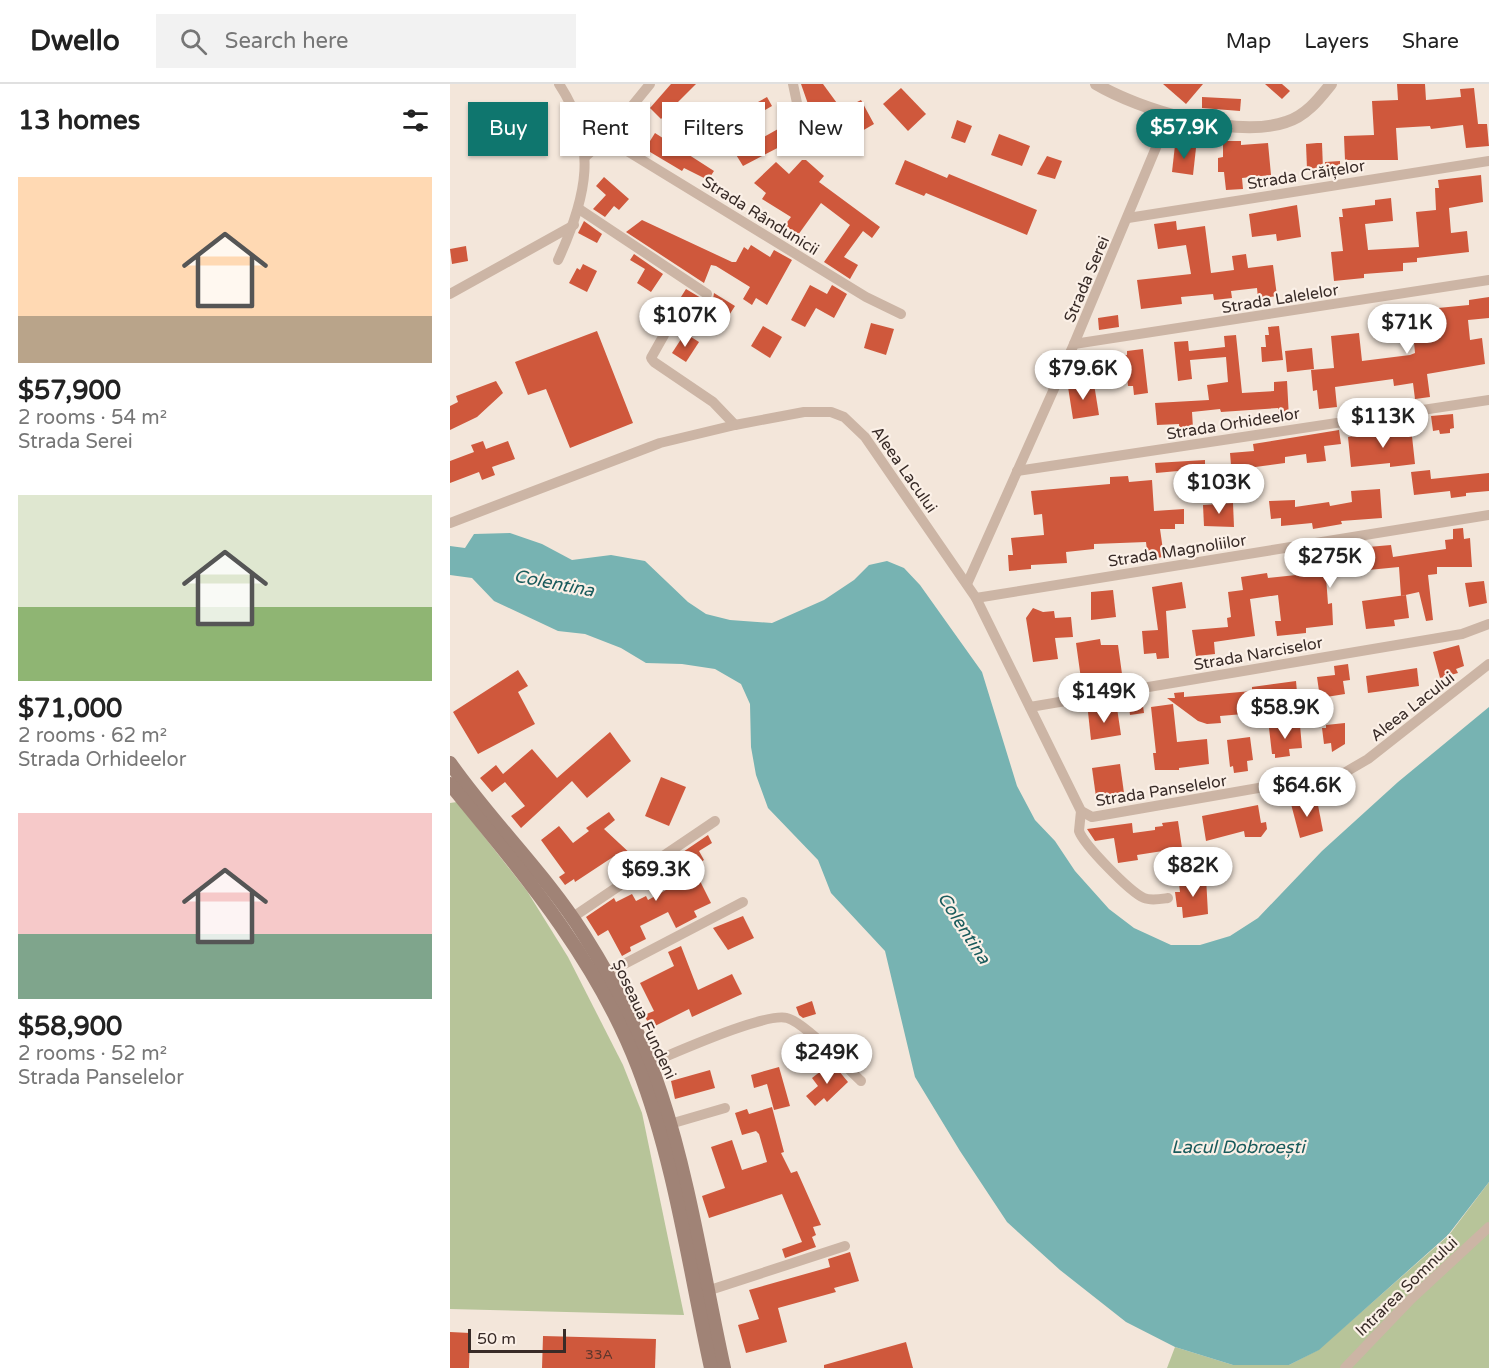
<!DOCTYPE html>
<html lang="en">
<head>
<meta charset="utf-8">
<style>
  :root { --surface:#fff; --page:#f2f2f2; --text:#222; --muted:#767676; --line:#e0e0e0; --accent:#0f766e }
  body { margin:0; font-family:"Varela Round",sans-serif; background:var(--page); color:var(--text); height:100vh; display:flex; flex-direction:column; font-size:22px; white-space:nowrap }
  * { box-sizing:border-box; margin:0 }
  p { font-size:20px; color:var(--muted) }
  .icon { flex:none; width:33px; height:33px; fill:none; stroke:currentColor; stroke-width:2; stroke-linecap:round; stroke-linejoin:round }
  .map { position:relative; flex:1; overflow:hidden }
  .side { display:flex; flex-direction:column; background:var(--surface); width:450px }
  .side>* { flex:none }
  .top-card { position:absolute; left:18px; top:18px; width:570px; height:54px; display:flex; gap:12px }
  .scale { position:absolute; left:18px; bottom:15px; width:98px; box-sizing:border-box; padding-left:6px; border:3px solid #382b27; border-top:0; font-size:16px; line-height:21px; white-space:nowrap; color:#382b27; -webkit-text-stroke:4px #fbf0e7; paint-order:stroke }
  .price { position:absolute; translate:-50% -51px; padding:0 14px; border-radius:21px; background:#fff; color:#222; font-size:20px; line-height:39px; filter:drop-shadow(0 2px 3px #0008) }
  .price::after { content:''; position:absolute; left:50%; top:36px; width:18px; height:14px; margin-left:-9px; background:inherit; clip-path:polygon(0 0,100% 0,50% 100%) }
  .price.selected { background:var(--accent); color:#fff }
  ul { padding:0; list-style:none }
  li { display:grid; align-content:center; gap:12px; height:318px; padding:0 18px }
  li span { display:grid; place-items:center; height:186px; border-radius:0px; color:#555 }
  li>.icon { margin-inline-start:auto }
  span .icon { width:108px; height:108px; fill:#fffc; stroke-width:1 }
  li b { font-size:26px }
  h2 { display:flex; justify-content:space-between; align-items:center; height:72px; padding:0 18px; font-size:26px }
  .tag { padding:0 21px; border-radius:0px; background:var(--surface); box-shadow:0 2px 4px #0004; font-size:21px; line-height:54px }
  .tag.selected { background:var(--accent); color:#fff }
  header { display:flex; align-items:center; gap:36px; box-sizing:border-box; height:84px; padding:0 30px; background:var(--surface); border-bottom:2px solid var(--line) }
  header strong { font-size:28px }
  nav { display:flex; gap:33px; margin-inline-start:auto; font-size:21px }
  .search { width:420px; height:54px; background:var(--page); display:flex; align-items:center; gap:15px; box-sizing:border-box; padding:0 21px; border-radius:0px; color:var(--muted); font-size:22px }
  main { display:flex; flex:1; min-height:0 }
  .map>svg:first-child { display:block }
</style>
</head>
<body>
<header>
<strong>Dwello</strong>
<div class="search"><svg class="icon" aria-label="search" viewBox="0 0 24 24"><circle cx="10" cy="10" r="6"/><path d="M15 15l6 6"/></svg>Search here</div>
<nav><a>Map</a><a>Layers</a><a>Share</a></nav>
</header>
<main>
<section class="side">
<h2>13 homes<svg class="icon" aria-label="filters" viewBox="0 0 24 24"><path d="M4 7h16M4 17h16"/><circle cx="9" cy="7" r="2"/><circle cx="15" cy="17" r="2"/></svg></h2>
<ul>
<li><span style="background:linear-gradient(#ffd9b3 75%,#b9a48a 0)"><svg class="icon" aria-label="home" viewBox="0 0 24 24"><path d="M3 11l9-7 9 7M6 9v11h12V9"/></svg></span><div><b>$57,900</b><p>2 rooms · 54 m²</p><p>Strada Serei</p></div></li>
<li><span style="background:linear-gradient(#dfe7d0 60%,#8fb573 0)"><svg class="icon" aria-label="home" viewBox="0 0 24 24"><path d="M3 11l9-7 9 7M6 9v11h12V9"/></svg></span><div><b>$71,000</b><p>2 rooms · 62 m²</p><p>Strada Orhideelor</p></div></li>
<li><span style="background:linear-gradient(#f6c9c9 65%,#7fa58c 0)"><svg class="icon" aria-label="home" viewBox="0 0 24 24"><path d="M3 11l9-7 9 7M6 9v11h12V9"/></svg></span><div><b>$58,900</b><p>2 rooms · 52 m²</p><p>Strada Panselelor</p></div></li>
</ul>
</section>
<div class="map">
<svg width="1039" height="1284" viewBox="0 0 1039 1284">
  <rect width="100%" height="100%" fill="#f3e6da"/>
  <g fill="#b7c499">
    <polygon points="7,718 77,807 118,873 173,981 192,1029 234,1231 0,1225 0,719"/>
    <polygon points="1039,1098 1039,1284 717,1284 725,1263 783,1281 839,1281 868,1266 999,1151"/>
  </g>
  <polygon fill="#77b3b2" points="60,449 92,460 122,476 161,471 195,477 238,518 256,530 280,536 322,539 374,516 404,496 419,481 437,477 454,484 470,501 532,588 567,702 585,736 605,757 625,787 659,825 684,844 721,861 750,861 780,852 808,834 872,767 948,698 1039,623 1039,1098 998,1151 869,1266 839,1281 783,1281 725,1263 676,1238 610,1186 557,1138 510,1067 465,993 435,867 381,809 368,776 318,724 306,691 301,663 300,620 291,600 265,585 232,580 196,579 171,564 135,550 108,547 44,517 22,494 0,491 0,462 15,464 24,450"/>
  <g fill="#cf583c">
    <polygon points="221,0 246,0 211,35 200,24"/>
    <polygon points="351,0 373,0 392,26 371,39 358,20"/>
    <polygon points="713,0 753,0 736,20"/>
    <polygon points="815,0 832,0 840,7 832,15"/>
    <polygon points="947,0 975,0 976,16 1011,13 1010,5 1024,4 1028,40 1037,40 1039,62 1016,64 1013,41 981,45 980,42 946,44 948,76 895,76 894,52 924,51 922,17 948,16"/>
    <polygon points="451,4 476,30 458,47 433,20"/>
    <polygon points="317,13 322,22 303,33 297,24"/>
    <polygon points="752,13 791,15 790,27 752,24"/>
    <polygon points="411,16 424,40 412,47 407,38 366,67 363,63 401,21"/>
    <polygon points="251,25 257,54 230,60 223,31"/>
    <polygon points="507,36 522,42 515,59 501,54"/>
    <polygon points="328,45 337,59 293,82 285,69"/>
    <polygon points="205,49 264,87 258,96 234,84 232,87 195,65"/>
    <polygon points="549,50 580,62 572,82 541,71"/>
    <polygon points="773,57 791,57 791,61 818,59 821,91 792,94 793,105 776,106 774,88 768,88 768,74 773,73"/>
    <polygon points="867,59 872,59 873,85 857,85 856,60"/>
    <polygon points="725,61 746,64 743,91 722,88"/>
    <polygon points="597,72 612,77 605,95 587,90"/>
    <polygon points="352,76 356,76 374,92 369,98 430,143 422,154 413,147 394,173 408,181 400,195 374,178 400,141 371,119 348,151 335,141 341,133 312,115 316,109 304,99 326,78 339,90"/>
    <polygon points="455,76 497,94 499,90 587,126 577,151 476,109 474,112 445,100"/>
    <polygon points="890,77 890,91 875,92 875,78"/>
    <polygon points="1031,91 1033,118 999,124 1001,149 1017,147 1019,168 967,174 967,178 953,179 953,187 914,190 914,194 884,197 881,168 893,167 889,133 893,133 892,125 925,121 925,116 941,114 943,137 915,140 918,166 969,163 966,128 986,126 985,104 989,104 988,96"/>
    <polygon points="154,93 179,115 169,126 164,122 155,133 143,125 156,111 146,102"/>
    <polygon points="847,121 851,153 827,157 826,150 802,153 799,130"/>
    <polygon points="192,136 282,178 286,178 294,163 298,166 301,161 320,173 324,166 342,176 317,221 306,214 302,221 293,215 300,203 266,182 261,181 254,199 176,148"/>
    <polygon points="134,137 152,150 147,159 128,149"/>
    <polygon points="726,137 727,146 755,142 761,189 784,186 782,172 796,170 798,184 823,181 827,212 808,215 807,204 781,207 782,214 764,216 763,210 731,213 732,220 691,225 687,196 741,190 736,161 708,165 704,140"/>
    <polygon points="16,162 18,177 2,180 0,165"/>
    <polygon points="184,170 213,190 201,208 187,199 195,185 180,176"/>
    <polygon points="133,180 147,187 137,208 119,199 127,184 130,186"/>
    <polygon points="360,201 377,210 382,201 397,210 384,234 366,224 355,243 341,236"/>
    <polygon points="236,205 256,217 263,215 264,209 285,222 267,250 256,243 259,238 241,226 228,246 211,236 220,222 224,224"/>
    <polygon points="1039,213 1039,234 1018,236 1020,256 1032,254 1035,280 977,290 980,313 965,315 963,299 944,302 943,295 885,303 887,323 869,325 867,306 863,307 861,286 884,284 881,252 909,249 912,277 960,271 965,269 962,237 989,234 988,224 1019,221 1019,216"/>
    <polygon points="668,231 669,243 649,246 648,234"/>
    <polygon points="421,239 444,245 436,271 414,264"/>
    <polygon points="313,242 332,253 320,274 301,262"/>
    <polygon points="829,242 833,276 812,278 811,263 816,263 815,251 819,251 818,243"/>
    <polygon points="147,247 183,339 120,364 96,305 78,311 65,278"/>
    <polygon points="235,249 249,258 236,278 222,269"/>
    <polygon points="786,251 792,309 824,307 824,298 837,297 839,334 828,335 828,324 771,328 770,325 742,328 743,344 729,344 729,340 707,341 705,319 759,316 757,301 778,298 776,273 740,276 742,295 728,297 724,258 738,257 739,267 775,263 774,252"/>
    <polygon points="862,264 864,285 837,288 835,267"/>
    <polygon points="693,265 698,309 684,311 683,302 678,302 677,292 672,292 670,272 677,271 677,267"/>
    <polygon points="46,297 53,309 27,333 0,346 0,322 8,318 6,312"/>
    <polygon points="644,300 649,331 623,335 618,303"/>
    <polygon points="1003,330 1004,344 1000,345 1000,349 990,350 989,346 983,347 981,332"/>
    <polygon points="961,343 965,380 940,383 940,379 901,383 898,353"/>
    <polygon points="889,346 891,360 874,362 876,377 857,379 856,370 835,373 835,379 798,384 798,391 782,393 780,369 804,367 803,360"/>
    <polygon points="33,357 36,365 58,357 65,375 42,383 45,391 32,396 29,388 0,399 0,377 24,368 21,361"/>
    <polygon points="755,376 755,385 748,386 749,396 729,397 728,387 706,389 705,379"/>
    <polygon points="980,386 981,395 1039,389 1039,407 1016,409 1016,412 1001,414 1000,407 964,411 961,388"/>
    <polygon points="678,392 679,398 702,396 704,427 734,425 734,440 725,440 725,445 710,445 714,473 698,475 696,458 644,460 644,465 616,468 617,479 581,481 581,485 559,487 558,471 563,471 561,454 594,451 592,430 584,431 581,407 660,400 660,393"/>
    <polygon points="773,396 785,396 786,412 774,413"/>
    <polygon points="930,405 932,434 891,437 892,440 863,445 862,439 831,442 831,434 821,435 819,417 845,416 845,423 879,418 880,422 902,418 901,407"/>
    <polygon points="783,419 784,443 754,442 753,421"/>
    <polygon points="1013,444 1014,455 1020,454 1022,483 987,483 987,490 978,491 983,536 976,537 969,508 951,512 949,483 908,487 908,490 876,493 878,520 882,519 883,541 856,544 856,549 827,552 825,537 831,537 828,511 800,515 805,552 764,558 765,570 746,572 742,546 778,543 777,534 781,533 778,508 793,506 791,493 817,489 818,494 856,490 855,477 885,475 885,468 919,465 918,463 941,461 943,473 996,465 995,456 1003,455 1003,445"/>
    <polygon points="1034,497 1037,519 1019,523 1015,499"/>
    <polygon points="732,498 736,524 716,527 719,574 707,575 706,569 694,570 692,547 708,546 702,503"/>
    <polygon points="663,506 666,533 641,536 641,508"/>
    <polygon points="956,511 959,534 944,536 945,542 916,545 912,517"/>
    <polygon points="583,524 593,528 604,527 605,534 621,533 623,553 605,554 608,575 583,578 576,534"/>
    <polygon points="650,555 651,561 668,561 673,597 632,602 626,559"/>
    <polygon points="1009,561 1014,582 1006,585 1008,589 990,594 983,568"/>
    <polygon points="898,580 900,596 893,597 895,610 870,614 867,593 885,591 884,582"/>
    <polygon points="967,584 969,602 918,609 916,592"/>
    <polygon points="68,586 78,602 68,608 85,640 28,670 3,628"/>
    <polygon points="846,597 848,619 817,622 817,628 770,632 771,639 757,640 748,637 717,614 725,614 724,609 734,608 734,613 802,607 802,603"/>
    <polygon points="692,614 694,629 680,631 678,616"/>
    <polygon points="723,620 727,658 757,655 759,680 729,684 729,686 705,686 703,669 706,669 701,623"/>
    <polygon points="667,624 671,651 641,656 638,628"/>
    <polygon points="895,639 895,660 882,668 881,659 874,660 872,644 876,644 876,641"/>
    <polygon points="850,641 852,664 839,665 840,672 825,674 825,670 822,670 819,644"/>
    <polygon points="160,648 181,677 137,714 122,697 71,744 61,732 75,722 55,698 42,708 30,694 46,681 53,690 82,665 107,694"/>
    <polygon points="800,653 803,676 797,677 798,687 784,689 783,682 780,683 777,656"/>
    <polygon points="670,680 674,709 646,713 642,684"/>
    <polygon points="211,693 236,703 219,742 195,732"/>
    <polygon points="867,716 873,747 850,754 841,720"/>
    <polygon points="808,721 811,739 816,738 817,745 811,753 795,753 794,747 756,757 752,732"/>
    <polygon points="159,728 165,736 154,745 184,773 176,780 166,771 125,798 124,795 115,801 109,793 115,789 91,756 109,742 123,759 139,747 136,744"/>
    <polygon points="728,737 732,764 687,771 688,776 668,779 664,754 645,757 637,745 682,739 683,749 705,746 705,743 713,742 712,739"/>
    <polygon points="258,751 262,759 249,767 254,776 243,783 261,819 244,827 247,833 226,844 218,828 190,842 196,855 180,863 181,867 172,872 158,846 148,852 136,833 164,814 166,818 182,810 186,817 196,812 198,816 216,806 205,787"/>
    <polygon points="756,793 758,830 733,834 732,823 727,823 725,808 730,808 729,800"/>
    <polygon points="293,832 304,854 278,866 263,844"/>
    <polygon points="231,862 248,906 282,890 292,910 242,933 239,925 201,944 194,931 204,927 190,899 224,882 218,868"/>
    <polygon points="362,917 366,930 353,934 349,931 346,923"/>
    <polygon points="384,981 398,998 377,1018 374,1014 365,1022 356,1012 368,1002 362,994 376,983 378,985"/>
    <polygon points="329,983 340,1022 324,1026 317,1000 304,1004 301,991"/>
    <polygon points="260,986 265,1004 225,1015 221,997"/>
    <polygon points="322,1023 334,1068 331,1069 341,1089 347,1087 371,1141 363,1143 366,1151 362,1153 366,1163 335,1174 332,1165 352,1158 332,1110 259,1134 252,1112 275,1104 261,1063 282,1056 292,1086 317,1078 309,1050 306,1047 292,1051 285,1029 297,1025 299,1030"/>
    <polygon points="400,1168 409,1197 384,1204 386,1208 328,1224 337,1258 296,1269 288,1241 309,1235 299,1206 380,1183 378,1175"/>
    <polygon points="0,1248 20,1249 19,1284 0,1284"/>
    <polygon points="93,1252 206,1255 205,1284 92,1284"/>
    <polygon points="456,1258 463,1284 374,1284 374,1281"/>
  </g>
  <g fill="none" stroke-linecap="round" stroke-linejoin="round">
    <g stroke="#ccb5a5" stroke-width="10">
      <polyline points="343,0 351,38 346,62"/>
      <polyline points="156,54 416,213 451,230"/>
      <polyline points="136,72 156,54 200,0"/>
      <polyline points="129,125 257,210"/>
      <polyline points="678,134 1039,77"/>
      <path d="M108,176C137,113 149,61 109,0"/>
      <polyline points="0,210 124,141"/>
      <polyline points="214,251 201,274 204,278 263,318 285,341"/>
      <polyline points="624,260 1039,196"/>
      <polyline points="567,387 1039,316"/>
      <polyline points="0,439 210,359 285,341 354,328 381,328 394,333 415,353 526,514 631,727 642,733 894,689 918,675 1039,580"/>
      <polyline points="517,500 624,260 720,30"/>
      <polyline points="526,514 1039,431"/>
      <polyline points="580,623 1012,550 1039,540"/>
      <path d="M631,727L629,747C634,761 680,808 694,814C701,817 711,815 718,814"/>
      <polyline points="123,833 265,737"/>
      <polyline points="157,889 293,818"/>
      <path d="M200,979C225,969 315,928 337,934C354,938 396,983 411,997"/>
      <polyline points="220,1040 275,1024"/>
      <polyline points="257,1207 395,1162"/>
      <polyline points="895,1284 961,1215 1039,1143"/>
    </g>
    <path stroke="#ccb5a5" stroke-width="12" d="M646,0C690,26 786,55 836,38C856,32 869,15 881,0"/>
    <g stroke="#a08376" stroke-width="14">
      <path d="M0,679C42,739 95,789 134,851C165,900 193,954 211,1010C240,1098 254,1193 274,1284"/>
      <path d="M0,700C73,789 146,874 188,983C225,1079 239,1184 261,1284"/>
    </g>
  </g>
  <g text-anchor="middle" stroke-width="4.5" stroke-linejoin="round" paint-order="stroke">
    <g font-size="14" fill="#5e362c">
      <text x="149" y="1275">33A</text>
    </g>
    <g font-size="16" fill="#382b27" stroke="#fbf0e7">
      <text transform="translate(856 90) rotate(-9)" y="6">Strada Crăițelor</text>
      <text transform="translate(311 131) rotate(32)" y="6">Strada Rândunicii</text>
      <text transform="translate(636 195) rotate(-67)" y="6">Strada Serei</text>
      <text transform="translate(830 214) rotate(-9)" y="6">Strada Lalelelor</text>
      <text transform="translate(783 339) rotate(-9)" y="6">Strada Orhideelor</text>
      <text transform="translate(455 385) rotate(55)" y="6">Aleea Lacului</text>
      <text transform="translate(727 466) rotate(-9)" y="6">Strada Magnoliilor</text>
      <text transform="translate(808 569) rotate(-10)" y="6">Strada Narciselor</text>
      <text transform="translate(962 622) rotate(-38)" y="6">Aleea Lacului</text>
      <text transform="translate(711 706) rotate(-9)" y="6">Strada Panselelor</text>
      <text transform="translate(195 935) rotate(65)" y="6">Șoseaua Fundeni</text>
      <text transform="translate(956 1202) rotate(-44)" y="6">Intrarea Somnului</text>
    </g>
    <g font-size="18" font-style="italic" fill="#195b5c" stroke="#fbf0e7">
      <text transform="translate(104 499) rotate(11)" y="6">Colentina</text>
      <text transform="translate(514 844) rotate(57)" y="6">Colentina</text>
      <text x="788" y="1069">Lacul Dobroești</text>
    </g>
  </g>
</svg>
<div class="scale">50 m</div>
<b class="price selected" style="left:734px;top:76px">$57.9K</b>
<b class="price" style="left:235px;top:264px">$107K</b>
<b class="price" style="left:957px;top:271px">$71K</b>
<b class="price" style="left:633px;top:317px">$79.6K</b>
<b class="price" style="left:933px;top:365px">$113K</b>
<b class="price" style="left:769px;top:431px">$103K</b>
<b class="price" style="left:880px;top:505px">$275K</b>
<b class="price" style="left:654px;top:640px">$149K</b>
<b class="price" style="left:835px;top:656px">$58.9K</b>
<b class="price" style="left:857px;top:734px">$64.6K</b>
<b class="price" style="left:743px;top:814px">$82K</b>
<b class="price" style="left:206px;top:818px">$69.3K</b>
<b class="price" style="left:377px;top:1001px">$249K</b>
<div class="top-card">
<a class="tag selected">Buy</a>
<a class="tag">Rent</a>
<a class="tag">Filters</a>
<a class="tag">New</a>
</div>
</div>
</main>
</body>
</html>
